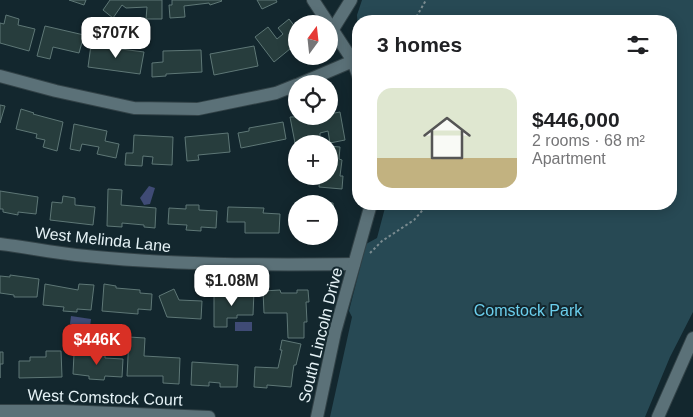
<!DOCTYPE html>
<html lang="en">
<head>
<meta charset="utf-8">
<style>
  :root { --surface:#fff; --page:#f2f2f2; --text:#202124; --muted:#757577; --accent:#d93025 }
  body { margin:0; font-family:Helvetica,sans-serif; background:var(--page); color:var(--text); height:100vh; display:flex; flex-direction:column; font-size:19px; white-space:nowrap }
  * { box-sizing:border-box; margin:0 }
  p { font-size:16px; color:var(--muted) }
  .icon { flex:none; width:28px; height:28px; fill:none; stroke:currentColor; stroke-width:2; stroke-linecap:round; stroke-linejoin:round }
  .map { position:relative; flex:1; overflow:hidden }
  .sheet { position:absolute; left:352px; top:15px; width:325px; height:195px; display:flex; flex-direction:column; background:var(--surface); border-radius:20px; box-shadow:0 2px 12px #0003 }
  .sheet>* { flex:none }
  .needle { width:32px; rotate:15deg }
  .fabs { position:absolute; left:288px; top:15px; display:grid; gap:10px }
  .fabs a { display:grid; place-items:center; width:50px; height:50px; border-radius:50%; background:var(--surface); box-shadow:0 2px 12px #0003; font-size:25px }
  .price { position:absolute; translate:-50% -42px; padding:0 11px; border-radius:10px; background:#fff; color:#222; font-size:16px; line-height:32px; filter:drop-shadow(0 1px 2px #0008) }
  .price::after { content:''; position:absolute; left:50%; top:30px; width:15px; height:11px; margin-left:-8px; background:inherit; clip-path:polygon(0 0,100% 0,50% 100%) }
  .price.on { background:var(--accent); color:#fff }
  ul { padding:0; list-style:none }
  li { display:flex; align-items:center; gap:15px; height:125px; padding:0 25px }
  li span { display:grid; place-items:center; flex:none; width:140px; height:100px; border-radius:15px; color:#555 }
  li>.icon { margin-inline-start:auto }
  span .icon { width:60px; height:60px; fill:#fffc; stroke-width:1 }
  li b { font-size:21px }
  h2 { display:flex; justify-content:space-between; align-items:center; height:60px; padding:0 25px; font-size:21px }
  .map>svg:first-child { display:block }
</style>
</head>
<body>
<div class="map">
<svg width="693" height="417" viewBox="0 0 693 417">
  <rect width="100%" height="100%" fill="#13272e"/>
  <polygon fill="#274954" points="362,0 693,0 693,312 670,357 645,417 330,417 352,317 349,311 366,244 377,238 386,204 671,204 671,21 359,21 359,41 357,15"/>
  <g fill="#3f4b75">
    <polygon points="123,32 138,38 135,46 131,46 120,39"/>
    <polygon points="149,186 155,188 150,204 144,205 140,198"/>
    <polygon points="71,316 91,319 90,327 70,324"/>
    <rect x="235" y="322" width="17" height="9"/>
  </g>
  <g fill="#273d3d" stroke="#5e7776">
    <polygon points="69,0 86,0 84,5"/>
    <polygon points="110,0 162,0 162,19 146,19 147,7 126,8 122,5 113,18 103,10"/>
    <polygon points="172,0 221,0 222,1 210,5 209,3 184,6 185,17 170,18 169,5 172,5"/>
    <polygon points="257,0 276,0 277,2 262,9"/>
    <polygon points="6,15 19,19 18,25 35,29 29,51 0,43 0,23 4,24"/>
    <polygon points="289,19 296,28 296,44 274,62 255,37 268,27 277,39 283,34 278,28"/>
    <polygon points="45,26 84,35 79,53 53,47 50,59 37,56"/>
    <polygon points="91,45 144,52 140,74 88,67"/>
    <polygon points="254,46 258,66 214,75 210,54"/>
    <polygon points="201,50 202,72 166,74 166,76 152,77 152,63 163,62 163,51"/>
    <polygon points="0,105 5,106 0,123"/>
    <polygon points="21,109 34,113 33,114 63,122 57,151 43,147 45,140 36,138 37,134 16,129"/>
    <polygon points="340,112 345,140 330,143 328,131 320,133 320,136 312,138 312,141 295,143 290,117 329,116 329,114"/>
    <polygon points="283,122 286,139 241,148 238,133 249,131 249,128"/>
    <polygon points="74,124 107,131 105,141 119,144 116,158 97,154 99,147 82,144 80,151 70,149"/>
    <polygon points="228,133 230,152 198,155 199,160 187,161 185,137"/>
    <polygon points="134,135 173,137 172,165 152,164 153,157 143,156 142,166 125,165 126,153 133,153"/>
    <polygon points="329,146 340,147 339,159 342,160 340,176 343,176 342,189 319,187 320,176 329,176"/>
    <polygon points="108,189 122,190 121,205 156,208 155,228 144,227 144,225 122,223 122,227 107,226"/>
    <polygon points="0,191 38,197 36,214 18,212 18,215 3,212 3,209 0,209"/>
    <polygon points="63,196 75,198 75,205 95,207 93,225 50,220 52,202 62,203"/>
    <polygon points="312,203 333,203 334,218 329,218 329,204"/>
    <polygon points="186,205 199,205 199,210 217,211 216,228 201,227 201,231 186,230 187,225 168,224 169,208 186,209"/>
    <polygon points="228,207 264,208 263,213 280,214 279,233 245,233 245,222 227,222"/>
    <polygon points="10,275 39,279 37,297 14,297 14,295 0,293 0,276 10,277"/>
    <polygon points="45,284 78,290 79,284 94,285 91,310 77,309 77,312 63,311 64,307 43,305"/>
    <polygon points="104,284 116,286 116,288 140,290 140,293 152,294 151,310 138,309 138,314 102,311"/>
    <polygon points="174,289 179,300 202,301 201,319 167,317 159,296"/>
    <polygon points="280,290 281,293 297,293 297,290 308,290 309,302 306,302 307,322 304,322 304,338 288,338 287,313 264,313 263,291"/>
    <polygon points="239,291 254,291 253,315 237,315 237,318 227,318 227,327 214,327 214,295 239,295"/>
    <polygon points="129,337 145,338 144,356 180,358 179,384 163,383 163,376 127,376"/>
    <polygon points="282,340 301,344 296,365 294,365 293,371 291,387 267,385 267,388 254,387 255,367 278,368 282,350 280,350"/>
    <polygon points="46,351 61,351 62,377 19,378 19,361 30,361 30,357 46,357"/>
    <polygon points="0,352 3,352 3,364 0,364 0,378"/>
    <polygon points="74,354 105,355 105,358 123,359 122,377 105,376 104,380 89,379 89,376 73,374"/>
    <polygon points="192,362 238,365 237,387 220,387 220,383 209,382 209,386 191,385"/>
  </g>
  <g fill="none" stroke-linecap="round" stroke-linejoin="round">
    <defs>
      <g id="street">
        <polyline points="313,0 353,61 359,78"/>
        <polyline points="333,29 351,0"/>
        <polyline points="0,76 56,91 134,108 198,109 276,93 296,85"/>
        <polyline points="299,84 353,61"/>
        <path d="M0,244C25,247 50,252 76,255C168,265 261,265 354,264"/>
        <polyline points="0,411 64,411 209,417"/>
        <polyline points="317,417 335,332 371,204"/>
        <polyline points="658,417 693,338"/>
      </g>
    </defs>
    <use href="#street" stroke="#324247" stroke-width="14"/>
    <g stroke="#7b8c91" stroke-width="2" stroke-dasharray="2.5 2.5" stroke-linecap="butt">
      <polyline points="414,21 426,0"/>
      <polyline points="370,253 382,241 414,220 428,204"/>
    </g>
    <use href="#street" stroke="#5b7178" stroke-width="12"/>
  </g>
  <g text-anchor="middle" stroke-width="4" stroke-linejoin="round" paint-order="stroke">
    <g font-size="16" fill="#e5f2f6" stroke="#13272e">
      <text transform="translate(103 239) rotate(6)" y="6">West Melinda Lane</text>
      <text transform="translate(320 335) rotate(-76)" y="6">South Lincoln Drive</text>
      <text transform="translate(105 397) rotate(2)" y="6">West Comstock Court</text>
    </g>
    <g font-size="16" fill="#6bceec" stroke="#13272e">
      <text x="528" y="316">Comstock Park</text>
    </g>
  </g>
</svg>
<div class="fabs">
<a><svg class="needle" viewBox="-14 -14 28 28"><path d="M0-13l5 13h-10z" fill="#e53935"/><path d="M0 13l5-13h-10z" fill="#757577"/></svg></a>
<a><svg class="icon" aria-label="locate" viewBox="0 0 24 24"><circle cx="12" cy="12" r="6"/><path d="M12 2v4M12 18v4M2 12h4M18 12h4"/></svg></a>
<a>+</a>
<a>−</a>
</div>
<b class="price" style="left:116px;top:59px">$707K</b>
<b class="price" style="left:232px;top:307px">$1.08M</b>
<b class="price on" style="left:97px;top:366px">$446K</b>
<section class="sheet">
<h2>3 homes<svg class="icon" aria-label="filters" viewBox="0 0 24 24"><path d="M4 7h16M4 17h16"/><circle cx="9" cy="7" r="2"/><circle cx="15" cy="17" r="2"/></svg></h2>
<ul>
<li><span style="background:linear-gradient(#dfe7d0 70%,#c2b280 0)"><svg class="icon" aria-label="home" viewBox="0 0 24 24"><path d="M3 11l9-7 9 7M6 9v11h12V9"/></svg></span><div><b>$446,000</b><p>2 rooms · 68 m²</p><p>Apartment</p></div></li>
</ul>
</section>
</div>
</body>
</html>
